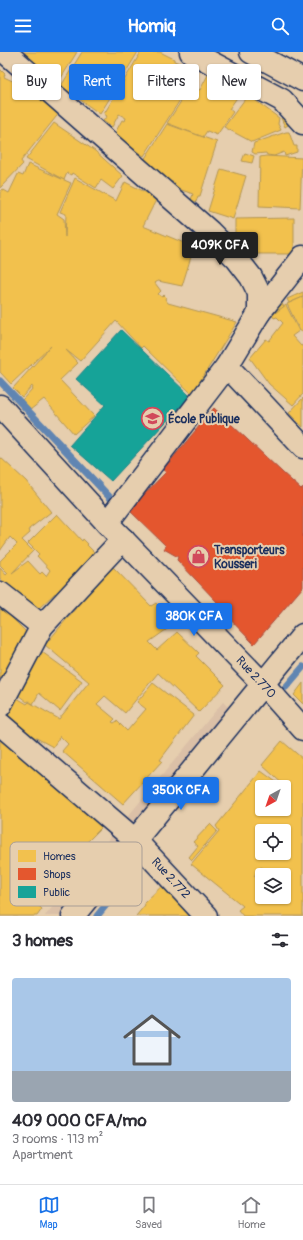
<!DOCTYPE html>
<html lang="en">
<head>
<meta charset="utf-8">
<style>
  :root { --surface:#fff; --page:#f7f7f7; --text:#2b2b33; --muted:#7c7c81; --line:#e1e1e2; --accent:#1a73e8 }
  body { margin:0; font-family:Pangolin,sans-serif; background:var(--page); color:var(--text); height:100vh; display:flex; flex-direction:column; font-size:15px; white-space:nowrap }
  * { box-sizing:border-box; margin:0 }
  p { font-size:13px; color:var(--muted) }
  .icon { flex:none; width:22px; height:22px; fill:none; stroke:currentColor; stroke-width:2; stroke-linecap:round; stroke-linejoin:round }
  .map { position:relative; height:864px; overflow:hidden }
  .details { display:flex; flex-direction:column; background:var(--surface); flex:1 }
  .details>* { flex:none }
  .guide { position:absolute; left:12px; top:12px; width:279px; height:36px; display:flex; gap:8px }
  .needle { width:26px; rotate:220deg }
  .fabs { position:absolute; left:255px; top:728px; display:grid; gap:8px }
  .fabs a { display:grid; place-items:center; width:36px; height:36px; border-radius:4px; background:var(--surface); box-shadow:0 1px 3px #0004; font-size:20px }
  .price { position:absolute; translate:-50% -34px; padding:0 9px; border-radius:4px; background:var(--accent); color:#fff; font-size:13px; line-height:26px; filter:drop-shadow(0 1px 2px #0008) }
  .price::after { content:''; position:absolute; left:50%; top:24px; width:12px; height:9px; margin-left:-6px; background:inherit; clip-path:polygon(0 0,100% 0,50% 100%) }
  .price.current { background:#222; color:#fff }
  ul { padding:0; list-style:none }
  li { display:grid; align-content:center; gap:8px; height:212px; padding:0 12px }
  li+li { border-top:1px solid var(--line) }
  li span { display:grid; place-items:center; height:124px; border-radius:4px; color:#555 }
  li>.icon { margin-inline-start:auto }
  span .icon { width:72px; height:72px; fill:#fffc; stroke-width:1 }
  li b { font-size:17px }
  h2 { display:flex; justify-content:space-between; align-items:center; height:48px; padding:0 12px; font-size:17px }
  .pill { padding:0 14px; border-radius:4px; background:var(--surface); box-shadow:0 1px 3px #0004; font-size:14px; line-height:36px }
  .pill.current { background:var(--accent); color:#fff }
  header { display:flex; justify-content:space-between; align-items:center; height:52px; padding:0 12px; background:var(--accent); color:#fff; font-size:18px; font-weight:700 }
  .tab-bar { display:flex; justify-content:space-around; align-items:center; height:56px; border-top:1px solid var(--line); background:var(--surface); font-size:11px; color:var(--muted) }
  .tab-bar a { display:grid; justify-items:center; gap:2px }
  .tab-bar .current { color:var(--accent) }
  .map>svg:first-child { display:block }
</style>
</head>
<body>
<header><svg class="icon" aria-label="menu" viewBox="0 0 24 24"><path d="M4 6h16M4 12h16M4 18h16"/></svg>Homiq<svg class="icon" aria-label="search" viewBox="0 0 24 24"><circle cx="10" cy="10" r="6"/><path d="M15 15l6 6"/></svg></header>
<div class="map">
<svg width="303" height="864" viewBox="0 0 303 864">
  <rect width="100%" height="100%" fill="#e6ceae"/>
  <filter id="ink" filterUnits="userSpaceOnUse"><feTurbulence type="fractalNoise" baseFrequency=".025" numOctaves="2"/><feDisplacementMap in="SourceGraphic" scale="8" xChannelSelector="R" yChannelSelector="G"/><feConvolveMatrix kernelMatrix="1 2 1 2 8 2 1 2 1" color-interpolation-filters="sRGB"/></filter>
  <g filter="url(#ink)">
    <polygon fill="#dbc0a7" points="223,650 245,672 90,864 45,864"/>
    <g fill="#f2c14e" stroke="#b29553" fill-rule="evenodd">
      <polygon points="19,0 77,0 58,31"/>
      <polygon points="82,0 138,0 100,62 61,34"/>
      <polygon points="141,0 160,0 174,7 174,9 195,16 189,34 144,104 139,101 138,103 114,83 122,68 125,69 126,66 119,62 112,75 103,69 107,64 104,62"/>
      <polygon points="0,17 5,22 4,25 19,32 17,35 31,44 33,41 60,60 21,109 23,112 0,136"/>
      <polygon points="210,19 243,37 229,57 233,60 217,83 207,79 203,85 167,71 191,34 200,38"/>
      <polygon points="248,43 279,66 278,72 281,78 252,90 224,75"/>
      <polygon points="285,63 291,71 285,75 281,66"/>
      <polygon points="54,71 95,99 123,124 113,137 101,128 96,136 72,121 71,123 67,121 64,128 26,107"/>
      <polygon points="167,72 217,90 200,144 198,144 196,150 191,148 193,142 173,135 175,131 160,126 162,122 142,111"/>
      <polygon points="286,80 289,80 294,94 297,94 297,100 285,104 284,100 274,104 267,103 266,101 255,102 252,100 254,91"/>
      <polygon points="245,101 254,104 252,111 242,109"/>
      <polygon points="266,104 302,106 300,156 259,154 260,105"/>
      <polygon points="28,112 71,131 57,162 64,167 65,185 66,162 60,160 75,126 116,149 125,130 157,146 143,174 194,195 182,234 158,229 155,231 161,239 158,242 162,245 164,243 166,245 165,247 168,251 237,270 192,342 143,294 141,296 116,269 80,309 66,298 78,311 60,328 94,364 74,382 44,347 30,358 22,348 33,336 32,334 22,345 13,336 51,294 11,332 0,320 0,141 2,137 9,141 18,122 23,124"/>
      <polygon points="221,117 246,124 233,167 208,159"/>
      <polygon points="294,166 294,202 235,202 235,167"/>
      <polygon points="303,240 303,245 289,251 287,247"/>
      <polygon points="303,245 303,279 300,279 287,252"/>
      <polygon points="281,250 284,255 272,263 270,259"/>
      <polygon points="286,253 299,279 292,284 301,294 303,293 303,342 293,353 269,332 250,306 266,287 269,289 283,271 277,265 274,266 272,263"/>
      <polygon points="303,346 303,375 289,361"/>
      <polygon points="0,405 26,429 51,460 29,477 30,481 22,488 33,499 12,521 28,509 40,522 42,520 46,524 50,518 37,504 39,502 28,491 57,462 82,489 83,487 88,492 87,493 94,500 90,504 95,509 58,544 55,541 38,557 35,554 30,558 0,526 0,516 6,523 8,521 0,513 0,509 17,492 10,485 0,499"/>
      <polygon points="111,513 151,554 156,551 173,573 149,590 157,598 177,580 199,601 196,604 225,633 199,660 158,621 125,661 105,644 97,652 115,667 112,670 114,671 117,669 127,679 146,657 137,650 153,631 194,663 160,708 162,709 123,752 62,699 68,692 60,684 53,695 3,668 12,643 27,652 29,650 59,667 89,630 45,593 76,556 72,553"/>
      <polygon points="0,554 31,585 0,627"/>
      <polygon points="42,600 82,629 60,659 39,641 33,652 29,649 27,650 13,639"/>
      <polygon points="303,631 303,652 294,643"/>
      <polygon points="0,686 25,700 102,775 71,806 66,801 34,845 39,850 37,852 42,857 37,864 0,864"/>
      <path d="M282,689L303,707V864H243L238,858L243,854L191,812L219,779L216,774L261,719L283,735H262V757H284V736H287L262,713ZM262,779H284V801H262ZM261,815L271,823H284V845H262V831L254,824Z"/>
      <polygon points="210,772 217,779 192,808 189,805 198,794 193,790"/>
      <polygon points="165,831 194,861 191,864 136,864 145,853 144,851"/>
      <polygon points="37,841 46,848 40,855 37,852 39,850 34,845"/>
    </g>
    <polygon fill="#e4572e" stroke="#a84b3c" points="214,356 283,421 301,437 303,435 303,535 254,592 217,554 217,550 177,508 178,505 164,497 166,494 129,458 166,420 163,418"/>
    <polygon fill="#17a398" stroke="#188087" points="121,278 190,344 111,429 70,393 105,353 76,327"/>
    <g fill="none" stroke-linecap="round" stroke-linejoin="round">
      <g stroke="#6085b2" stroke-width="7">
        <polyline points="0,329 118,454"/>
        <polyline points="286,635 303,615"/>
        <polyline points="97,864 133,820"/>
      </g>
      <defs>
        <g id="minor">
          <polyline points="5,0 210,180 237,207 251,225 259,241 259,261 227,314 107,471"/>
          <polyline points="191,0 282,48 303,71"/>
          <polyline points="251,0 303,28"/>
          <polyline points="259,261 303,205"/>
          <polyline points="227,314 303,395"/>
          <polyline points="0,354 107,471 264,633 303,677"/>
          <polyline points="0,541 42,574"/>
          <polyline points="0,654 42,574 123,487"/>
          <polyline points="0,672 135,788 206,864"/>
          <polyline points="73,864 303,583"/>
        </g>
      </defs>
      <use href="#minor" stroke="#1b2f5e" stroke-width="25"/>
      <use href="#minor" stroke="#e6ceae" stroke-width="22"/>
    </g>
  </g>
  <defs>
    <symbol id="school-ring" viewBox="-11 -11 22 22"><circle r="9.5" fill="#e6ceae" stroke="#d1495b" stroke-width="1.5"/><path d="M0-5L7-2L0 1L-7-2ZM-4 1L0 2.5L4 1V4Q0 6-4 4Z" fill="#d1495b"/></symbol>
    <symbol id="shop-ring" viewBox="-11 -11 22 22"><circle r="9.5" fill="#e6ceae" stroke="#d1495b" stroke-width="1.5"/><path d="M-5-2.5h2.3a2.7 3.5 0 0 1 5.4 0H5L5.5 6h-11ZM-1.5-2.5h3a1.5 2.3 0 0 0-3 0Z" fill="#d1495b"/></symbol>
  </defs>
  <g fill-rule="evenodd">
    <use href="#school-ring" x="140" y="354" width="25" height="25"/>
    <use href="#shop-ring" x="186" y="492" width="25" height="25"/>
  </g>
  <g text-anchor="middle" stroke-width="4" stroke-linejoin="round" paint-order="stroke">
    <g font-size="12" font-weight="bold" fill="#1b2f5e" stroke="#e6ceae" text-anchor="start">
      <text x="168" y="371">École Publique</text>
      <text x="214" y="502">Transporteurs<tspan x="214" dy="14">Kousseri</tspan></text>
    </g>
    <g font-size="12" fill="#1b2f5e" stroke="#e6ceae">
      <text transform="translate(256 625) rotate(47)" y="4">Rue 2.770</text>
      <text transform="translate(171 826) rotate(47)" y="4">Rue 2.772</text>
    </g>
  </g>
  <rect x="10" y="790" width="132" height="64" rx="6" fill="#e6ceae" stroke="#a99e96" stroke-width="1"/>
  <rect x="18" y="798" width="18" height="12" fill="#f2c14e"/>
  <rect x="18" y="816" width="18" height="12" fill="#e4572e"/>
  <rect x="18" y="834" width="18" height="12" fill="#17a398"/>
  <g font-size="11" fill="#1b2f5e">
    <text x="43" y="808">Homes</text>
    <text x="43" y="826">Shops</text>
    <text x="43" y="844">Public</text>
  </g>
</svg>
<div class="fabs">
<a><svg class="needle" viewBox="-14 -14 28 28"><path d="M0-13l5 13h-10z" fill="#e53935"/><path d="M0 13l5-13h-10z" fill="#7c7c81"/></svg></a>
<a><svg class="icon" aria-label="locate" viewBox="0 0 24 24"><circle cx="12" cy="12" r="6"/><path d="M12 2v4M12 18v4M2 12h4M18 12h4"/></svg></a>
<a><svg class="icon" aria-label="layers" viewBox="0 0 24 24"><path d="M12 4l9 5-9 5-9-5zM3 14l9 5 9-5"/></svg></a>
</div>
<b class="price current" style="left:220px;top:214px">409K CFA</b>
<b class="price" style="left:194px;top:585px">380K CFA</b>
<b class="price" style="left:181px;top:759px">350K CFA</b>
<div class="guide">
<a class="pill">Buy</a>
<a class="pill current">Rent</a>
<a class="pill">Filters</a>
<a class="pill">New</a>
</div>
</div>
<section class="details">
<h2>3 homes<svg class="icon" aria-label="filters" viewBox="0 0 24 24"><path d="M4 7h16M4 17h16"/><circle cx="9" cy="7" r="2"/><circle cx="15" cy="17" r="2"/></svg></h2>
<ul>
<li><span style="background:linear-gradient(#a9c7e8 75%,#9aa5b1 0)"><svg class="icon" aria-label="home" viewBox="0 0 24 24"><path d="M3 11l9-7 9 7M6 9v11h12V9"/></svg></span><div><b>409 000 CFA/mo</b><p>3 rooms · 113 m²</p><p>Apartment</p></div></li>
</ul>
</section>
<nav class="tab-bar">
<a class="current"><svg class="icon" aria-label="map" viewBox="0 0 24 24"><path d="M3 6l6-2 6 2 6-2v14l-6 2-6-2-6 2zM9 4v14M15 6v14"/></svg>Map</a>
<a><svg class="icon" aria-label="saved" viewBox="0 0 24 24"><path d="M7 4h10v16l-5-4-5 4z"/></svg>Saved</a>
<a><svg class="icon" aria-label="home" viewBox="0 0 24 24"><path d="M3 11l9-7 9 7M6 9v11h12V9"/></svg>Home</a>
</nav>
</body>
</html>
